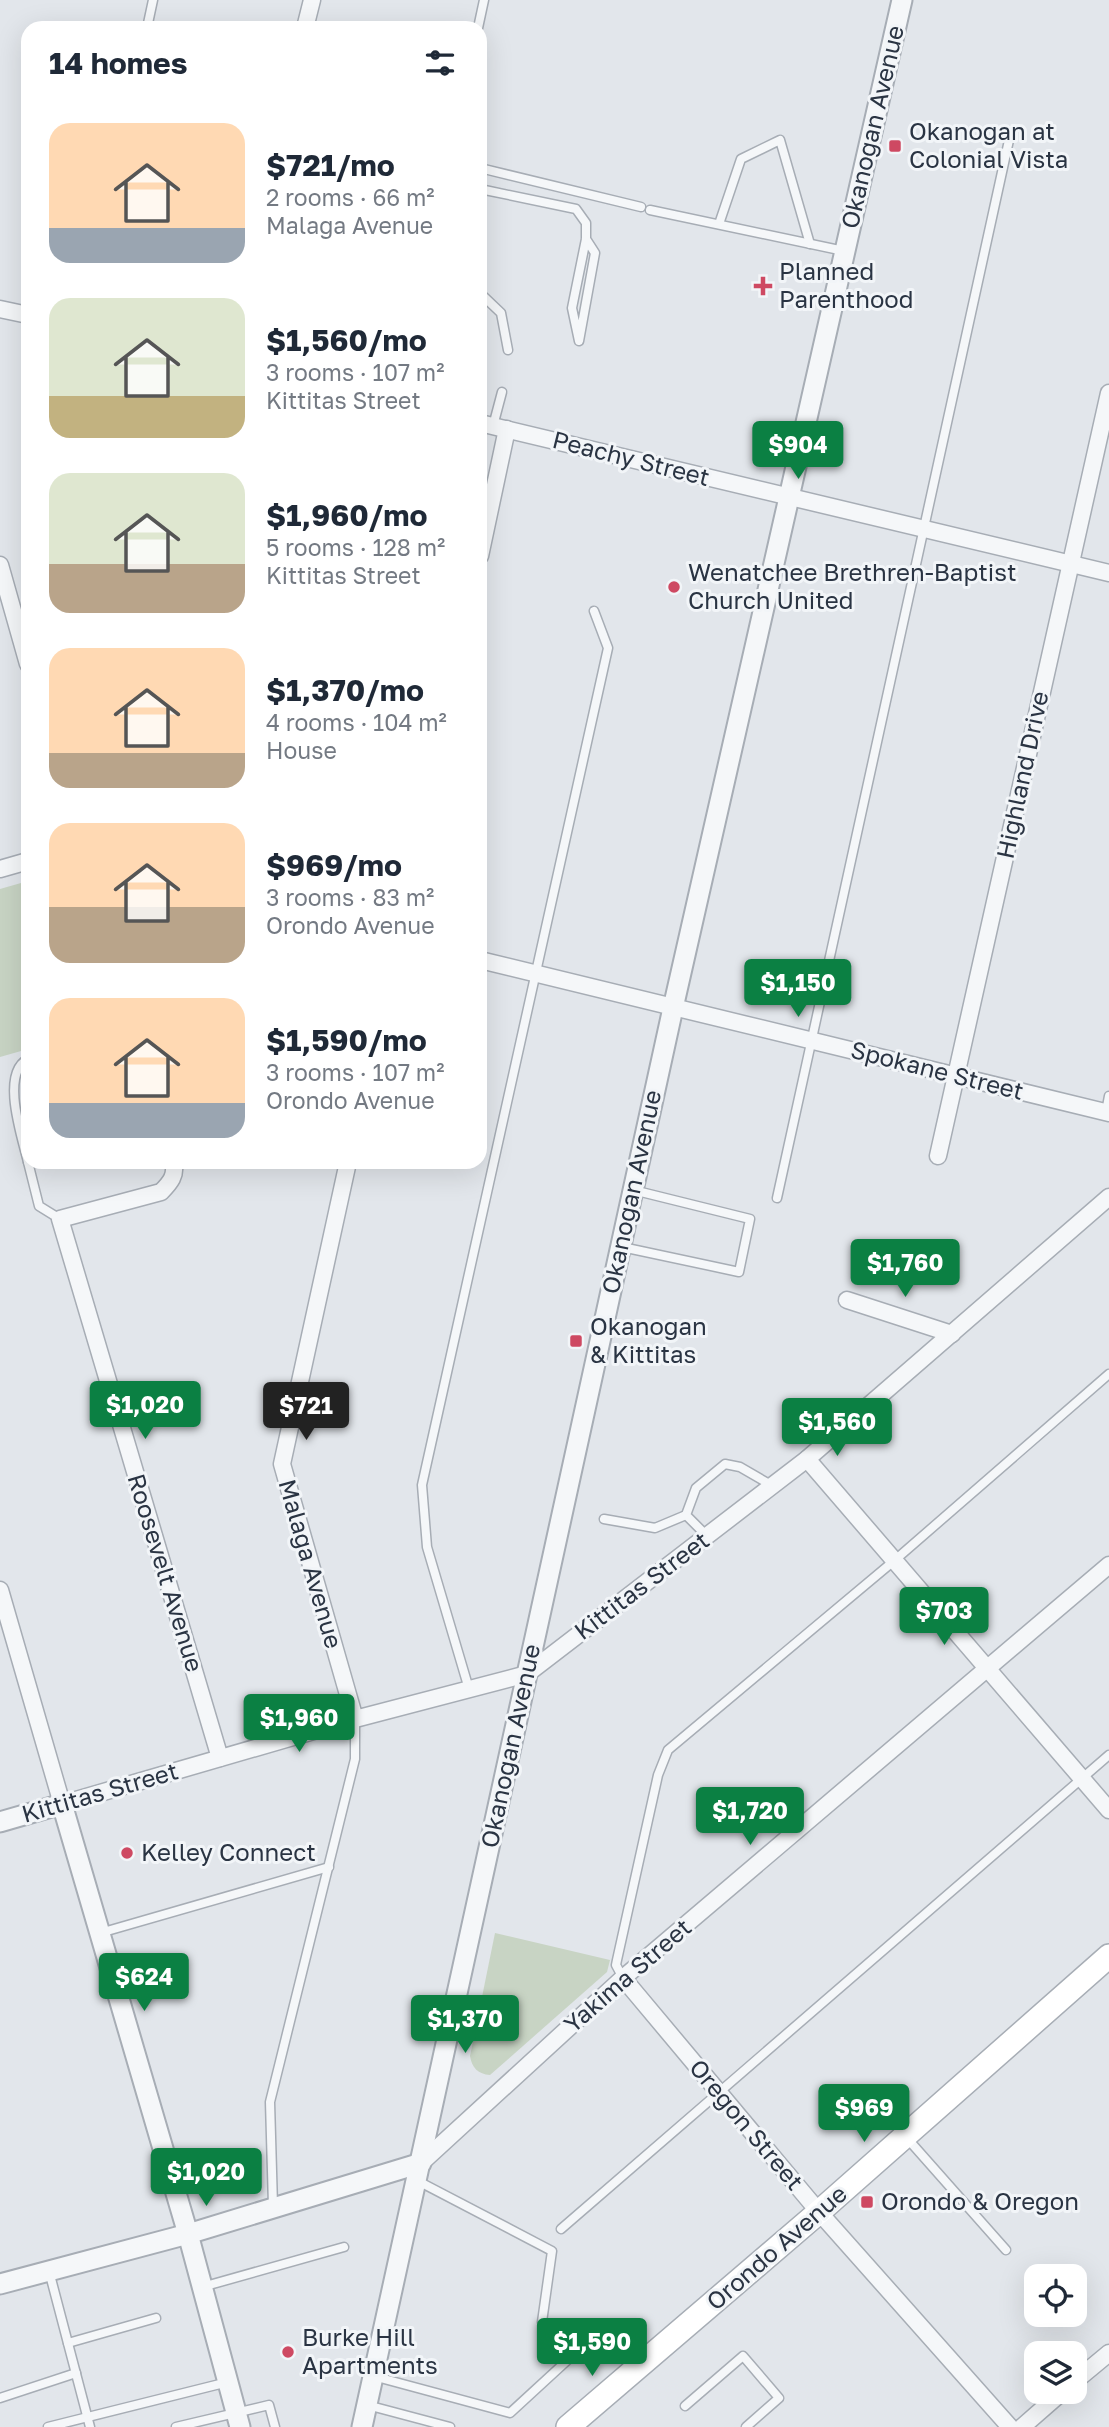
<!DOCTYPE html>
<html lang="en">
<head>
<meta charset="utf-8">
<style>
  :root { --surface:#fff; --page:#f2f2f3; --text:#1f2937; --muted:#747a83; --accent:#0b8043 }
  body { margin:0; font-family:"Golos Text",sans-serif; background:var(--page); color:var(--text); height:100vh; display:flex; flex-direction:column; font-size:26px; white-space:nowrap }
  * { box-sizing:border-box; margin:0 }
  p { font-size:23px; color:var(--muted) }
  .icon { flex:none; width:38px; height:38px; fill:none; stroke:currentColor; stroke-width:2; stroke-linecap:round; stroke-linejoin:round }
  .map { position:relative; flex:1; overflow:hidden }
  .details { position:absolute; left:21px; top:21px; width:466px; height:1148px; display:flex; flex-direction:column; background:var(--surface); border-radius:21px; box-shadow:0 7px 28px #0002 }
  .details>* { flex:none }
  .tools { position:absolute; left:1024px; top:2264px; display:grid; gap:14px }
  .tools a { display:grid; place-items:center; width:63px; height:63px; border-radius:14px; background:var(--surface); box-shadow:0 7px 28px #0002; font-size:35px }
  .price { position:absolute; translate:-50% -60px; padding:0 16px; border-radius:7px; background:var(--accent); color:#fff; font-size:23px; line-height:46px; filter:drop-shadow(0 2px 4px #0008) }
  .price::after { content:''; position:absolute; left:50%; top:42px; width:21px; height:16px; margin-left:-10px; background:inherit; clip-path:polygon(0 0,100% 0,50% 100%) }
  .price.current { background:#222; color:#fff }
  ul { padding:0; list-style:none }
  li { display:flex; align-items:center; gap:21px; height:175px; padding:0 28px }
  li span { display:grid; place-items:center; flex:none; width:196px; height:140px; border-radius:21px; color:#555 }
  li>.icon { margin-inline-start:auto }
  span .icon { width:84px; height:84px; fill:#fffc; stroke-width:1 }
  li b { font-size:30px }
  h2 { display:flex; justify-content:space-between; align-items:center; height:84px; padding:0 28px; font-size:30px }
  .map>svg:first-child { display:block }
</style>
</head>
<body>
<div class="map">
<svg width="1109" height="2427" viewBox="0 0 1109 2427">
  <rect width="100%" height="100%" fill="#e2e6eb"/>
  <g fill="#c8d4c4">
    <polygon points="28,881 28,1049 0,1057 0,889"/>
    <path d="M495,1933L610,1960L607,1972L490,2075C478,2074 472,2068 470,2056Z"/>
  </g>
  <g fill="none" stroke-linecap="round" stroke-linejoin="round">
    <defs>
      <g id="service">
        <polyline points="147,28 153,0"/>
        <polyline points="478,28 484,0"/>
        <polyline points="480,168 641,207"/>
        <polyline points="480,189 576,209 586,223 586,239 572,308 579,341 595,253 586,239"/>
        <polyline points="650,210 844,251"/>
        <polyline points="719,224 741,159 780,140 810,244"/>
        <polyline points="480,293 501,313 508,350"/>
        <polyline points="493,426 502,392"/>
        <path d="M28,1059C0,1073 22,1137 28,1162"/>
        <polyline points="1106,1112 1109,1096"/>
        <polyline points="28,1162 39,1206 60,1219"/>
        <polyline points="777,1198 1011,131"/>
        <polyline points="622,1247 739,1272 750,1219 633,1190"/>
        <polyline points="604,1519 655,1528 686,1515"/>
        <polyline points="707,1536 686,1515 696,1488 725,1464 740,1467 771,1485"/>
        <polyline points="469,1689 427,1547 422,1485 608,648 594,611"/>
        <polyline points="100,1933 329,1867"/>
        <polyline points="623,1978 616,1965 617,1960 658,1775 668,1750 895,1560 1109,1374"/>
        <polyline points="906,2137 1006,2250"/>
        <polyline points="273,2206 270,2102 355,1759 355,1719"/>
        <polyline points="561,2229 1109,1755"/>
        <polyline points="49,2271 90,2427"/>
        <polyline points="202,2287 344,2247"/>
        <polyline points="68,2343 156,2318"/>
        <polyline points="373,2376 510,2413 572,2356 542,2322 552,2251 418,2181"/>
        <polyline points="0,2398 76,2373"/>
        <polyline points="367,2405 450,2427"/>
        <polyline points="685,2406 743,2356 779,2398 746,2427"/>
        <polyline points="48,2427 228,2382"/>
        <polyline points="176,2427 269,2405 275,2427"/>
      </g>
      <g id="minor">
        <polyline points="305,28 312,0"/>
        <polyline points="0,309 28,315"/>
        <polyline points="480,423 1109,573"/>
        <polyline points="480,556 507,429"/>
        <polyline points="0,565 28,664"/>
        <polyline points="0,869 28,861"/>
        <polyline points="480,960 1109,1113"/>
        <polyline points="938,1156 1109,393"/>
        <path d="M173,1162C177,1175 170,1183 161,1192L60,1219L220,1758"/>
        <polyline points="348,1162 282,1464 355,1719"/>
        <polyline points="847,1300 952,1334"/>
        <polyline points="807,1459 1109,1810"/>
        <polyline points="0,1590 62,1804 355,1719 527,1674 807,1459 1109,1197"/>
        <polyline points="623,1978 819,2212 1010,2427"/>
        <polyline points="421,2163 623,1978 1109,1565"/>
        <polyline points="1074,2382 1109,2353"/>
        <polyline points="1022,2427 1062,2392"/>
      </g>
      <g id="tertiary">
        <polyline points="0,1822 62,1804 188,2234 240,2427"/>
        <polyline points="0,2284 188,2234 421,2163"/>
        <polyline points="362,2427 673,1008 902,0"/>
      </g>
      <polyline id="secondary" points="568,2427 819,2212 1109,1956"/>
    </defs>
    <use href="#service" stroke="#a7adb5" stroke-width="11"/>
    <use href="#minor" stroke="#a7adb5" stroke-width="19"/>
    <use href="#tertiary" stroke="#a7adb5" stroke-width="23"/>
    <use href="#secondary" stroke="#a7adb5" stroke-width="26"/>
    <use href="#service" stroke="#f5f7f9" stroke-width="8"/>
    <use href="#minor" stroke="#f5f7f9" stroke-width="16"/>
    <use href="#tertiary" stroke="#f5f7f9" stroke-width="19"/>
    <use href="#secondary" stroke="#fff" stroke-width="23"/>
  </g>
  <g fill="#ce4962" stroke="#f2f5f8" stroke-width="2.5">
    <rect x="888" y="139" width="14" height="14" rx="3.5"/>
    <path d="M759.5 275.5h7v7h7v7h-7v7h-7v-7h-7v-7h7z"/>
    <circle cx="674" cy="587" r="7"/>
    <rect x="569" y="1334" width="14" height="14" rx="3.5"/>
    <circle cx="127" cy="1853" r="7"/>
    <rect x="860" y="2195" width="14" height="14" rx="3.5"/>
    <circle cx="288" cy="2352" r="7"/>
  </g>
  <g text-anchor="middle" stroke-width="6" stroke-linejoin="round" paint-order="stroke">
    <g font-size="24" fill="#2a3443" stroke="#f2f5f8">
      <text transform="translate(873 127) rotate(-77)" y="8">Okanogan Avenue</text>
      <text transform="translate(631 459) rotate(14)" y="8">Peachy Street</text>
      <text transform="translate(1023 775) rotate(-78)" y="8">Highland Drive</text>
      <text transform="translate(937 1071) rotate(14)" y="8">Spokane Street</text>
      <text transform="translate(632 1192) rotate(-78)" y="8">Okanogan Avenue</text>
      <text transform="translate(310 1564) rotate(74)" y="8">Malaga Avenue</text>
      <text transform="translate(165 1573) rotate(73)" y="8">Roosevelt Avenue</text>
      <text transform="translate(642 1586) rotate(-37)" y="8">Kittitas Street</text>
      <text transform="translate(511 1746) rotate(-78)" y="8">Okanogan Avenue</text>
      <text transform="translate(100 1793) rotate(-16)" y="8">Kittitas Street</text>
      <text transform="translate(628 1976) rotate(-41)" y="8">Yakima Street</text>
      <text transform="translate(746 2125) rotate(50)" y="8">Oregon Street</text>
      <text transform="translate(777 2248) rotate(-41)" y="8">Orondo Avenue</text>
    </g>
    <g font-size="24" fill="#2a3443" stroke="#f2f5f8" text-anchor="start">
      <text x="909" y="140">Okanogan at<tspan x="909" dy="28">Colonial Vista</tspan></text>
      <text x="779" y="280">Planned<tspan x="779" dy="28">Parenthood</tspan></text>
      <text x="688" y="581">Wenatchee Brethren-Baptist<tspan x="688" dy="28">Church United</tspan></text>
      <text x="590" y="1335">Okanogan<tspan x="590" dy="28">&amp; Kittitas</tspan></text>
      <text x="141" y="1861">Kelley Connect</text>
      <text x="881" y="2210">Orondo &amp; Oregon</text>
      <text x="302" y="2346">Burke Hill<tspan x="302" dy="28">Apartments</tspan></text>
    </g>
  </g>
</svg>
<div class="tools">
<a><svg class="icon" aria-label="locate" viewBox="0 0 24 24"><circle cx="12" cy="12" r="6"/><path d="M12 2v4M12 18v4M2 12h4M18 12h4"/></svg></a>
<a><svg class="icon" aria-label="layers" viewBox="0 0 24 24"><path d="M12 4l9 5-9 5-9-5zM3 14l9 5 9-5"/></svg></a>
</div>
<b class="price" style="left:798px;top:481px">$904</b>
<b class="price" style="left:798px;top:1019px">$1,150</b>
<b class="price" style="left:905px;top:1299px">$1,760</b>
<b class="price" style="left:145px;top:1441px">$1,020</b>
<b class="price current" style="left:306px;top:1442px">$721</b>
<b class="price" style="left:837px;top:1458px">$1,560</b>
<b class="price" style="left:944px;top:1647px">$703</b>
<b class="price" style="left:299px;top:1754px">$1,960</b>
<b class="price" style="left:750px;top:1847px">$1,720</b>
<b class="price" style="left:144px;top:2013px">$624</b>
<b class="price" style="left:465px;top:2055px">$1,370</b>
<b class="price" style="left:864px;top:2144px">$969</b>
<b class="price" style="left:206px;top:2208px">$1,020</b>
<b class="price" style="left:592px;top:2378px">$1,590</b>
<section class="details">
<h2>14 homes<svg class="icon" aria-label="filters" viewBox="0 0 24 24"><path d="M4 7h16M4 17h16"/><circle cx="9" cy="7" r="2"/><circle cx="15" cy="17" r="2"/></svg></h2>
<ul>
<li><span style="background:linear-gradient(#ffd9b3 75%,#9aa5b1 0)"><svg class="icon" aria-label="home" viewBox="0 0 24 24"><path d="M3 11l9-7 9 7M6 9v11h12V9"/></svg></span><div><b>$721/mo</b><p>2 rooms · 66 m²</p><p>Malaga Avenue</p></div></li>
<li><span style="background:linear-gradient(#dfe7d0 70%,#c2b280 0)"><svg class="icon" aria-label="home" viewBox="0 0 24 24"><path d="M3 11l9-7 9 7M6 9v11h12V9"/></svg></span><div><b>$1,560/mo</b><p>3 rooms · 107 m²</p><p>Kittitas Street</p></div></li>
<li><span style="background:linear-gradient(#dfe7d0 65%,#b9a48a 0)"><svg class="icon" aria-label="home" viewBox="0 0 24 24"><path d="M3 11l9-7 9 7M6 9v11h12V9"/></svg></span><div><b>$1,960/mo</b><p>5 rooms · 128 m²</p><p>Kittitas Street</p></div></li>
<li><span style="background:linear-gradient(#ffd9b3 75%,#b9a48a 0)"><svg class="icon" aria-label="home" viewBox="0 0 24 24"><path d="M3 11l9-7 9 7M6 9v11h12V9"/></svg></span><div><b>$1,370/mo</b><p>4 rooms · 104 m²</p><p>House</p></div></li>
<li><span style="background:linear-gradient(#ffd9b3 60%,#b9a48a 0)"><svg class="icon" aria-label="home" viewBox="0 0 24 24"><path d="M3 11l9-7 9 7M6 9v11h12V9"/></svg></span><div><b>$969/mo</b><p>3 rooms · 83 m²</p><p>Orondo Avenue</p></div></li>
<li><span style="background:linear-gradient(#ffd9b3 75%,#9aa5b1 0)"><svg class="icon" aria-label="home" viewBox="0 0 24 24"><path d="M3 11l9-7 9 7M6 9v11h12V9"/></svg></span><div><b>$1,590/mo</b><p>3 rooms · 107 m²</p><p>Orondo Avenue</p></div></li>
</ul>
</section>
</div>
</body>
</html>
